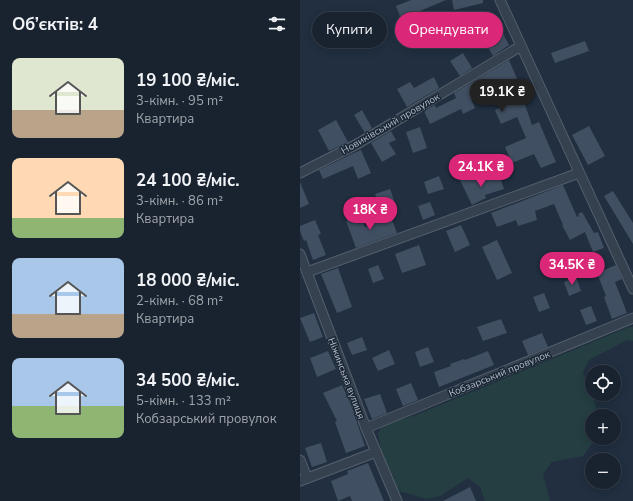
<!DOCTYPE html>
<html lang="uk">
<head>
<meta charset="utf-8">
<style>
  :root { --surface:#192330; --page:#262f3c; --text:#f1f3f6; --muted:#9fa4ab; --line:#37404c; --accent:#db2777 }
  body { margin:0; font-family:"Nunito Sans",sans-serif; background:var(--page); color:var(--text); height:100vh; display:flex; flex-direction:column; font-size:15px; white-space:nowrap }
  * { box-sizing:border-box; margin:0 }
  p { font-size:13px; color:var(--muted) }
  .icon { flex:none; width:22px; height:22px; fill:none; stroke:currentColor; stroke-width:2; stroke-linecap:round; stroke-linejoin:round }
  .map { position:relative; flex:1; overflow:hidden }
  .panel { display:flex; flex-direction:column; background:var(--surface); width:300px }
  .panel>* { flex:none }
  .banner { position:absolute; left:12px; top:12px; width:261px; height:36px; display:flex; gap:8px }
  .tools { position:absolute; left:285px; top:365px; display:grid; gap:8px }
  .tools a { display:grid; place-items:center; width:36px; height:36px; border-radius:50%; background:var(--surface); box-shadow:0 2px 10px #0003,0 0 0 1px var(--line); font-size:20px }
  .price { position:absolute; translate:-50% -34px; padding:0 9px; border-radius:14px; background:var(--accent); color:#fff; font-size:13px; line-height:26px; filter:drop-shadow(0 1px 2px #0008) }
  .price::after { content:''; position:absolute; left:50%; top:24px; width:12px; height:9px; margin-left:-6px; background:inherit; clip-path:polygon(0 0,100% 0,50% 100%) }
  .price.on { background:#222; color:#fff }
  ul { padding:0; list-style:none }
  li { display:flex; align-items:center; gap:12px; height:100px; padding:0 12px }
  li span { display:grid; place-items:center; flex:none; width:112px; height:80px; border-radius:8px; color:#555 }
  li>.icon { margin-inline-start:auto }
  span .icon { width:48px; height:48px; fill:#fffc; stroke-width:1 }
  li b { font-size:17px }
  h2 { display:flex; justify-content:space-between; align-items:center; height:48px; padding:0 12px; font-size:17px }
  .chip { padding:0 14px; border-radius:18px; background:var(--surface); box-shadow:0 2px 10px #0003,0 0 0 1px var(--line); font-size:14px; line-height:36px }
  .chip.on { background:var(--accent); color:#fff }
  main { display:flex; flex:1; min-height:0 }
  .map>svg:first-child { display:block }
</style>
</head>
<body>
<main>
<section class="panel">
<h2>Об’єктів: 4<svg class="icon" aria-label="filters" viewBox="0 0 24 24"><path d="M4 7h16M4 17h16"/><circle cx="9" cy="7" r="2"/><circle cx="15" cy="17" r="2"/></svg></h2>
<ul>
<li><span style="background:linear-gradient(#dfe7d0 65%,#b9a48a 0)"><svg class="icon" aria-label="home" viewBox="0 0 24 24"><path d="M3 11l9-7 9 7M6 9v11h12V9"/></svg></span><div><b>19 100 ₴/міс.</b><p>3-кімн. · 95 m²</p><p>Квартира</p></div></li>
<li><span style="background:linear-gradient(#ffd9b3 75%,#8fb573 0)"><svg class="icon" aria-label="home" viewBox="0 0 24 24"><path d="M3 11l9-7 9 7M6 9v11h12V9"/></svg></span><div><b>24 100 ₴/міс.</b><p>3-кімн. · 86 m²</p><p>Квартира</p></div></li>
<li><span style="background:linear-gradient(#a9c7e8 70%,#b9a48a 0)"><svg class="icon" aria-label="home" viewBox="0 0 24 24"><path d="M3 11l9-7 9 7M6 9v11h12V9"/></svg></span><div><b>18 000 ₴/міс.</b><p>2-кімн. · 68 m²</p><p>Квартира</p></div></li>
<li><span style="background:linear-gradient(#a9c7e8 60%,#8fb573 0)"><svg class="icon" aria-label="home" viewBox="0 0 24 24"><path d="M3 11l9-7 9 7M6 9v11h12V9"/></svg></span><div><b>34 500 ₴/міс.</b><p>5-кімн. · 133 m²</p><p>Кобзарський провулок</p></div></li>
</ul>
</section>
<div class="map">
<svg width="333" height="501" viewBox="0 0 333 501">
  <rect width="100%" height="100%" fill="#212f40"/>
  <polygon fill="#243e41" points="329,327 333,327 333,341 327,340 289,360 283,372 286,384 295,402 297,416 292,416 292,438 296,438 283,456 252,462 243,474 250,501 185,501 180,487 168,478 140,496 126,499 99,491 91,478 81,449 78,433 83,425 116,415"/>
  <g fill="#404f62">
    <polygon points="111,0 146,0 101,19 96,6"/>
    <polygon points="152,0 183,0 183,3 154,10"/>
    <polygon points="187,12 196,25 198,24 209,45 193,56 179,31 161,42 155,33"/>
    <polygon points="285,41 289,51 255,63 251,53"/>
    <polygon points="163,53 172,68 160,76 150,61"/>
    <polygon points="209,60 218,81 220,80 226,94 222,96 232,125 239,122 256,162 241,168 234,154 212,163 205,147 226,138 217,117 201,124 195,110 210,103 200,82 171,99 175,108 163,114 161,109 130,124 124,111 135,105 136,108 156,98 154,93"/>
    <polygon points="134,77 139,88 107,107 97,89 110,82 114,88"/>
    <polygon points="62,110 72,128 65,133 54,115"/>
    <polygon points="36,120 48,142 29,151 18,130"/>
    <polygon points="289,126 305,156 288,165 272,135"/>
    <polygon points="120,127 127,148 113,153 106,132"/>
    <polygon points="91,131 96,140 89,143 96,154 82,162 71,143"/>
    <polygon points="61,150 71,173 58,179 53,166 23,179 19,170 54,153"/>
    <polygon points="175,174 179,183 199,175 204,189 185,195 186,198 172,205 160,180"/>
    <polygon points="139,176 144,189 128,194 124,182"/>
    <polygon points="0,182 9,204 0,208"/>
    <polygon points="263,185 277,217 279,216 278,214 282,212 294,233 298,232 304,248 293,252 285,232 270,240 262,225 263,225 254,204 235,211 237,220 218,226 216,220 197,227 191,213"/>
    <polygon points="90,189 95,203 80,208 75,194"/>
    <polygon points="313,191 333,223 333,244 304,196"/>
    <polygon points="130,202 135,215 123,220 118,206"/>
    <polygon points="61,216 65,227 91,217 97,233 56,248 46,221"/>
    <polygon points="15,220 21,234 18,235 26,255 13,260 6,240 4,241 0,231 0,226"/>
    <polygon points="161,225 170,245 155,252 146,231"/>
    <polygon points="197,240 212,273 197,280 182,247"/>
    <polygon points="119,245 126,265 102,273 95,254"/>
    <polygon points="78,265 84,279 73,283 68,269"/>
    <polygon points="316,265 322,279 315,282 327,313 312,319 304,297 306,296 297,273"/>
    <polygon points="38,268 52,307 37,313 21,274"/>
    <polygon points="276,277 281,291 269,296 264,282"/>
    <polygon points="244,293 250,308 239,312 233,297"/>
    <polygon points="291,306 297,321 286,325 280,310"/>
    <polygon points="14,313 23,337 10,342 0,318"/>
    <polygon points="201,319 207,333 183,341 177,327"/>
    <polygon points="242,333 248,347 228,355 222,341"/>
    <polygon points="62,337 67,350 52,355 47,343"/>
    <polygon points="128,347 134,362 120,367 115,352"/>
    <polygon points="89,350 95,364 78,371 72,358"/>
    <polygon points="28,351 36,369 17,377 10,358"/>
    <polygon points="188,351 194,365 139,387 134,372 151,366 150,364 164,359 165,360"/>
    <polygon points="111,383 118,400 103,406 96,389"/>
    <polygon points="42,385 51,405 65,446 46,453 35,422 37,421 23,393"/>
    <polygon points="80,394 87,413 72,419 64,399"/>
    <polygon points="21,443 27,462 12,467 5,448"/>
    <polygon points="68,463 84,501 52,501 50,496 38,501 31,481 48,474 47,471"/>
    <polygon points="170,487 176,501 143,501"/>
  </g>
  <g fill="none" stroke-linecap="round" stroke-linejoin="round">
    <defs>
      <g id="street">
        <polyline points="200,0 333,289"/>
        <polyline points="0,173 59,143 221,46"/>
        <polyline points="0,254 66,428 97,501"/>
        <polyline points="7,272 279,173"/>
        <polyline points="66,428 333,318"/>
        <polyline points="0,460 7,478"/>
        <polyline points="0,481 76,452"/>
      </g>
    </defs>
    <use href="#street" stroke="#545f6d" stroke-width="11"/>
    <use href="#street" stroke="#36414f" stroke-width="9"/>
  </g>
  <g text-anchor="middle" stroke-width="3" stroke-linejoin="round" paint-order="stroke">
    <g font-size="10" fill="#b2bcca" stroke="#1b2634">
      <text transform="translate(90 123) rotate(-30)" y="4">Новиківський провулок</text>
      <text transform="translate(199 373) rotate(-22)" y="4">Кобзарський провулок</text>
      <text transform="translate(47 378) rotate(69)" y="4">Ніжинська вулиця</text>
    </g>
  </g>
</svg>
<div class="tools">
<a><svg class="icon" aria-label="locate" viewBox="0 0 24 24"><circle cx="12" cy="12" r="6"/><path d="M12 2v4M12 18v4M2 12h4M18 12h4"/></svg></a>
<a>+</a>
<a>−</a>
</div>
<b class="price on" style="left:202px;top:113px">19.1K ₴</b>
<b class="price" style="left:181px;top:188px">24.1K ₴</b>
<b class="price" style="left:70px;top:231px">18K ₴</b>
<b class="price" style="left:272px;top:286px">34.5K ₴</b>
<div class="banner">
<a class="chip">Купити</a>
<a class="chip on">Орендувати</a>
</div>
</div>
</main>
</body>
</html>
